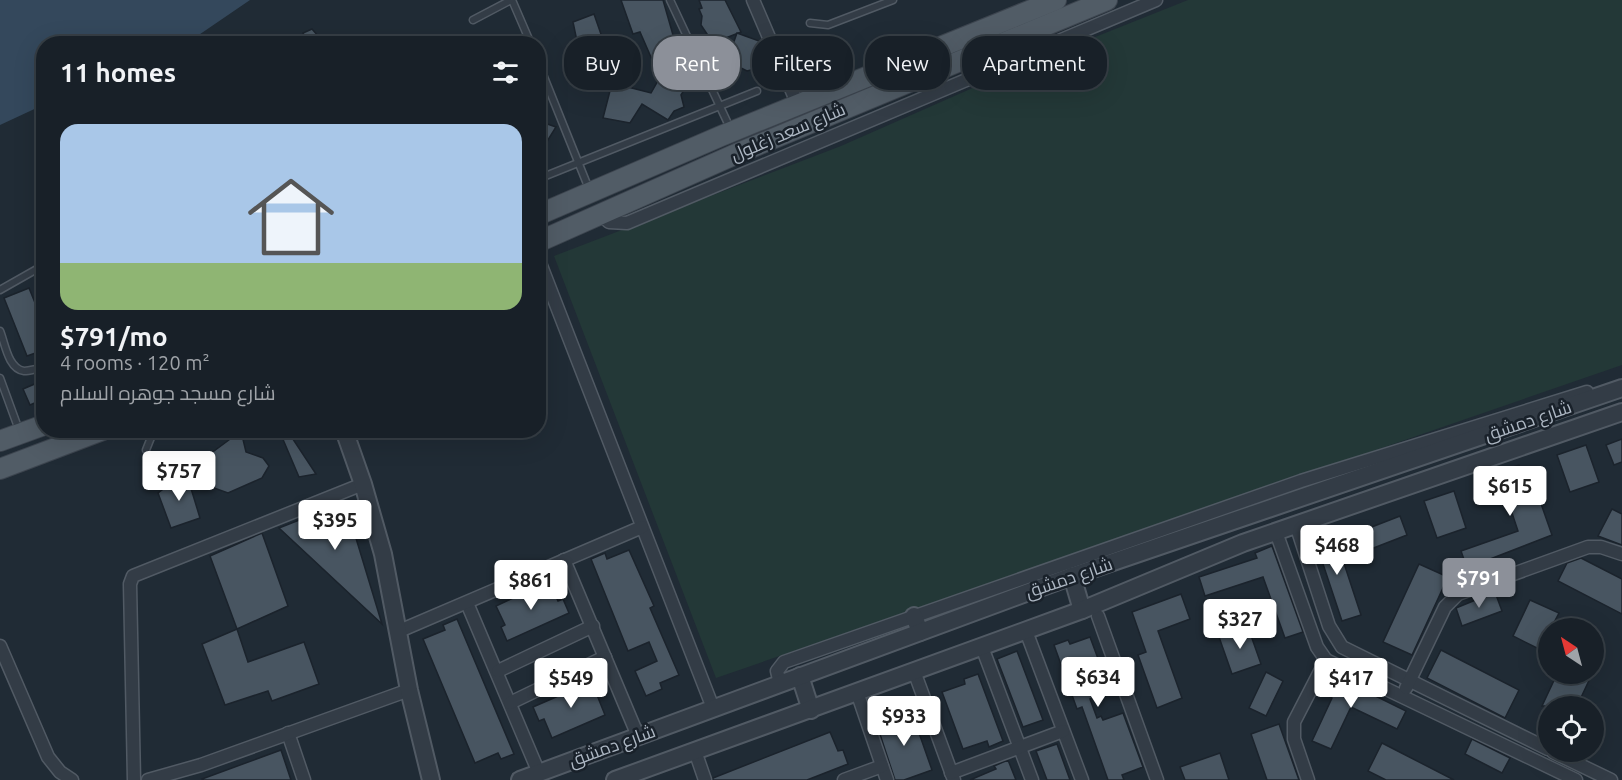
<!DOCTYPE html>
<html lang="en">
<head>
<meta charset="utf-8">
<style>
  :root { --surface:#182028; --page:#252d34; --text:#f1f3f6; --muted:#9fa3a8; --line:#363e45; --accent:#8c9099 }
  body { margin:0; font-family:Ubuntu,Cairo,sans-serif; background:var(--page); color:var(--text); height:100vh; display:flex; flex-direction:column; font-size:22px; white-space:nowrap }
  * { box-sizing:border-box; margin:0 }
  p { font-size:20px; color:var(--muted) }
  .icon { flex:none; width:33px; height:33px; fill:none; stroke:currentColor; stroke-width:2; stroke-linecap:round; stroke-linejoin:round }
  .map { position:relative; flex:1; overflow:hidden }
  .sheet { position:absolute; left:36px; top:36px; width:510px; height:402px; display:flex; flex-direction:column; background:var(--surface); border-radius:24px; box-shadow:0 6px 24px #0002,0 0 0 2px var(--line) }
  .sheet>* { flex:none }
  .top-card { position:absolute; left:564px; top:36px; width:570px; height:54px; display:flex; gap:12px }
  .needle { width:39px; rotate:324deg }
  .controls { position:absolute; left:1538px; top:618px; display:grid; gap:12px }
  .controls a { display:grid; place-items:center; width:66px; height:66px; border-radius:50%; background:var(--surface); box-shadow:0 6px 24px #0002,0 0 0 2px var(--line); font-size:30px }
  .price { position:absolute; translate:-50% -51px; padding:0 14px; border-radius:6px; background:#fff; color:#222; font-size:20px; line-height:39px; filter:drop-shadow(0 2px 3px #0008) }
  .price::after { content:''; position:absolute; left:50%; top:36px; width:18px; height:14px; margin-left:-9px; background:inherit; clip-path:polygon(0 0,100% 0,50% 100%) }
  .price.current { background:var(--accent); color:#fff }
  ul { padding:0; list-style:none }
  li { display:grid; align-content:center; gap:12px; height:318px; padding:0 24px }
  li span { display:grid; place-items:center; height:186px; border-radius:18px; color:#555 }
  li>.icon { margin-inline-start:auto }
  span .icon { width:108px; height:108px; fill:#fffc; stroke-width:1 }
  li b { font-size:26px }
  h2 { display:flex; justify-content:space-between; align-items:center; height:72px; padding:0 24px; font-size:26px }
  .pill { padding:0 21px; border-radius:24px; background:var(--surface); box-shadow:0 6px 24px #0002,0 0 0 2px var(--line); font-size:21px; line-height:54px }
  .pill.current { background:var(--accent); color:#fff }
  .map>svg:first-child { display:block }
</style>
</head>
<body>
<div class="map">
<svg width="1622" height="780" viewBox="0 0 1622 780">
  <rect width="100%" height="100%" fill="#202b35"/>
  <polygon fill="#233837" points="1188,0 1622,0 1622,365 716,678 554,256 841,146 1020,67"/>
  <polygon fill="#34485c" points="0,0 250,0 187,43 44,44 43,105 0,125"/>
  <g fill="#485561" stroke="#1b232c" stroke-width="1.5">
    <polygon points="621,0 663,0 673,35 678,39 683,48 684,61 657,71 640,32 633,34"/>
    <polygon points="699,0 725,0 741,32 713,43 701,25 702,16 699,9 702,8"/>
    <polygon points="594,14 603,40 602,53 612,83 583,87 576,64 587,60 579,51 573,22"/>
    <polygon points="312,29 325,44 309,44 303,33"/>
    <polygon points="737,33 762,42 768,56 766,60 769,61 764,73 755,69 747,71 727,61"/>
    <polygon points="663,72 688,84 681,95 684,107 674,111 668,120 642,104 630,123 603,118 612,83 651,93"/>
    <polygon points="538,105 547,124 556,127 538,156"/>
    <polygon points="29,288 44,325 44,350 27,356 4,298"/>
    <polygon points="44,380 44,399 30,405 23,389"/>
    <polygon points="279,430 287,430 316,474 299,477"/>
    <polygon points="241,431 246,452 263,458 269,466 262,478 228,493 214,488 210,454"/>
    <polygon points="1622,439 1622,462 1614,465 1606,445"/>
    <polygon points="1586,445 1599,482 1570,492 1557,455"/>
    <polygon points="1519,465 1531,501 1539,498 1552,535 1467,568 1461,551 1518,531 1505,492 1483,499 1476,480"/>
    <polygon points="186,472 200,518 171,528 158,493"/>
    <polygon points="1454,491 1466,528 1437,538 1424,501"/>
    <polygon points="345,502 382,624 279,528"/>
    <polygon points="1612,509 1622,514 1622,545 1598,536"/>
    <polygon points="1400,516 1407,535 1371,549 1364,530"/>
    <polygon points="1333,530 1361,615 1342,621 1314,537"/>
    <polygon points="262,533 288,606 237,629 210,556"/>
    <polygon points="1272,546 1303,632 1285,638 1263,577 1205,596 1199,577 1257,558 1255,553"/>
    <polygon points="629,550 654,606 650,608 679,675 660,683 662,689 646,696 635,671 657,661 649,642 628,651 591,559 605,553 607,559"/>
    <polygon points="1581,558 1622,579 1622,614 1558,581 1567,563"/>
    <polygon points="1419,564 1448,577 1412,655 1383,642"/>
    <polygon points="549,581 558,601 563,599 569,613 507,641 501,627 505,625 496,606"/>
    <polygon points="1495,592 1502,611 1462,626 1456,608"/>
    <polygon points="1181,594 1190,619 1158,631 1182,698 1157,708 1138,655 1146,652 1132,612"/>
    <polygon points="1530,600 1559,613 1551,628 1548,628 1548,636 1541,650 1513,636"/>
    <polygon points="457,619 514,754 501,759 498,753 475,763 423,639 445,630 443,625"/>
    <polygon points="1248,627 1261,664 1232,674 1219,637"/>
    <polygon points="237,629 248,662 304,642 319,684 272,701 268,691 225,705 202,644"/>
    <polygon points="1090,637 1110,691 1090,699 1097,718 1101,716 1103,720 1123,713 1143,767 1122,775 1124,780 1108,780 1082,707 1077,709 1054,645 1068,640 1070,644"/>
    <polygon points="1441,650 1519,690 1505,718 1427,678"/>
    <polygon points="1017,651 1043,720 1023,727 997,659"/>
    <polygon points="1266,672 1283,681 1266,716 1249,708"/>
    <polygon points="1329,673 1406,711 1397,729 1351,707 1331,749 1312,741 1332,698 1319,691"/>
    <polygon points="978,674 1003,741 989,747 987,741 963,749 942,692 965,684 964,679"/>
    <polygon points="1557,674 1592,674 1577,706 1542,706"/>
    <polygon points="595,680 601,694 597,695 605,715 552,738 544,719 539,721 533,707"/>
    <polygon points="912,713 932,770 904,780 895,780 875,719 886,715 888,721"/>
    <polygon points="1279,724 1299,780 1267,780 1251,734"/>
    <polygon points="830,732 838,751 843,750 848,764 807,780 713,780 713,778"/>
    <polygon points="1472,739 1510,758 1502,773 1465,754"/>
    <polygon points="1382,743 1454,780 1386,780 1368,771"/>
    <polygon points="1057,744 1070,780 1047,780 1036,751"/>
    <polygon points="281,750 291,780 203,780 202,779"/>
    <polygon points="1220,753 1229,780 1185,780 1180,767"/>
    <polygon points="1008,760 1016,780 970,780 996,769 994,766"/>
  </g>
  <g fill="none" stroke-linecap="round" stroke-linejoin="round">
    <defs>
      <g id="service">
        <polyline points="512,0 531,44"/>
        <polyline points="670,0 731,130"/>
        <polyline points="473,20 511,0"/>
        <polyline points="810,23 828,25 893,0"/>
        <polyline points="435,44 437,42"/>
        <polyline points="538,62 589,189"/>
        <polyline points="538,179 757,91"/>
        <polyline points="0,290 44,265"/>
        <path d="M0,331C5,343 8,369 24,371C31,371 37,368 44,368"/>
        <polyline points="0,378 19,430"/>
        <polyline points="146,450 154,430"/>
      </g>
      <g id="minor">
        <polyline points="753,0 798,105"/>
        <polyline points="600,214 609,222 627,223 1156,0"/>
        <polyline points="538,258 713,708"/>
        <polyline points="1296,525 1329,626 1342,647 1548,749"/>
        <polyline points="1276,532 1317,647 1326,660 1576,780"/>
        <polyline points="564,560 638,736"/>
        <polyline points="467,603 539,773"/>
        <polyline points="1098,616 1157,780"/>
        <polyline points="1026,631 1082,780"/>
        <polyline points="397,632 642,527"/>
        <polyline points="0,646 48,757 60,772 72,780"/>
        <polyline points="982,647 1032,780"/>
        <polyline points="498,671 593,626"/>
        <polyline points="914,671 954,780"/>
        <polyline points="780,684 777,671 784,662 1301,481 1587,392"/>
        <polyline points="1406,688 1445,607 1458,594 1588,547 1601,547 1622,554"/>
        <polyline points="857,692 887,780"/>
        <polyline points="510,703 605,657"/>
        <polyline points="288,733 304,780"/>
        <polyline points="695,751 705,780"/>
        <polyline points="1553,752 1611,780"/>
        <polyline points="951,773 1063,731"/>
        <polyline points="134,780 130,584 133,576 363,484"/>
        <polyline points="148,780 201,765 409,690"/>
        <polyline points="844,780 882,766"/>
        <polyline points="1308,780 1294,739 1294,722 1326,660"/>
      </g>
      <g id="tertiary">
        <polyline points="344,430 363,484 383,554 409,690 431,780"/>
        <polyline points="1072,576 1082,610"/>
        <polyline points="914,616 920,632"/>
        <polyline points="800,676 811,710"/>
        <polyline points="520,780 1072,576 1622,388"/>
        <polyline points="615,780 1082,610 1243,543 1622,412"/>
      </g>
      <g id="primary">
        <polyline points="538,215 721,136 1056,0"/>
        <polyline points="538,242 736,154 1107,0"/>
        <polyline points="0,441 44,425"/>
        <polyline points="0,469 103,430"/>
      </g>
    </defs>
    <use href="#service" stroke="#515a64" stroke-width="9"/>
    <use href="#minor" stroke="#515a64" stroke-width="15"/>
    <use href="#tertiary" stroke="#515a64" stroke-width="20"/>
    <use href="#primary" stroke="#3d454f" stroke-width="22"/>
    <use href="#service" stroke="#333c46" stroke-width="6"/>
    <use href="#minor" stroke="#333c46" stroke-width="12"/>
    <use href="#tertiary" stroke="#333c46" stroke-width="16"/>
    <use href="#primary" stroke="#515c66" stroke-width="20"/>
  </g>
  <g text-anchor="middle" stroke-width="5" stroke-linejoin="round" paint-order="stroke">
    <g font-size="18" fill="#adb7c3" stroke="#19212a">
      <text transform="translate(788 132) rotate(-23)" y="6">شارع سعد زغلول</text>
      <text transform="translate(1528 421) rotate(-19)" y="6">شارع دمشق</text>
      <text transform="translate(1069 578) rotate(-19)" y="6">شارع دمشق</text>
      <text transform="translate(612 746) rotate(-20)" y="6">شارع دمشق</text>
    </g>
  </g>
</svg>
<div class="controls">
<a><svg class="needle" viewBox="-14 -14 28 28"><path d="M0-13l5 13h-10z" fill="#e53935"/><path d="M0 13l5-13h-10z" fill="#9fa3a8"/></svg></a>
<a><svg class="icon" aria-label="locate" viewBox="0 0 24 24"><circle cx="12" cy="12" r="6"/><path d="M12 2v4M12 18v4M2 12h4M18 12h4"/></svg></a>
</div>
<b class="price" style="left:179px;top:502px">$757</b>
<b class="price" style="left:1510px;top:517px">$615</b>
<b class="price" style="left:335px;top:551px">$395</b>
<b class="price" style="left:1337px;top:576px">$468</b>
<b class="price current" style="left:1479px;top:609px">$791</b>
<b class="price" style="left:531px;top:611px">$861</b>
<b class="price" style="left:1240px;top:650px">$327</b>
<b class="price" style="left:1098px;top:708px">$634</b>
<b class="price" style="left:571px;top:709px">$549</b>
<b class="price" style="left:1351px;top:709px">$417</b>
<b class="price" style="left:904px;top:747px">$933</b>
<div class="top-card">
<a class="pill">Buy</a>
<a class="pill current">Rent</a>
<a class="pill">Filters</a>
<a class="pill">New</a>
<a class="pill">Apartment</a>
</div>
<section class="sheet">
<h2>11 homes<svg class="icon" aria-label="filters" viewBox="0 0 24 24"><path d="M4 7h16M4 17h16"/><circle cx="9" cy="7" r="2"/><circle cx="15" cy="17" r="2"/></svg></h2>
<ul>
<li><span style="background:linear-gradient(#a9c7e8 75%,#8fb573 0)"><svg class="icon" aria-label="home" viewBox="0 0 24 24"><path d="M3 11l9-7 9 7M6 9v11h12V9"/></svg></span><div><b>$791/mo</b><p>4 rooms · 120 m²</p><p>شارع مسجد جوهره السلام</p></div></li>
</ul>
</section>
</div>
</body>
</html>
